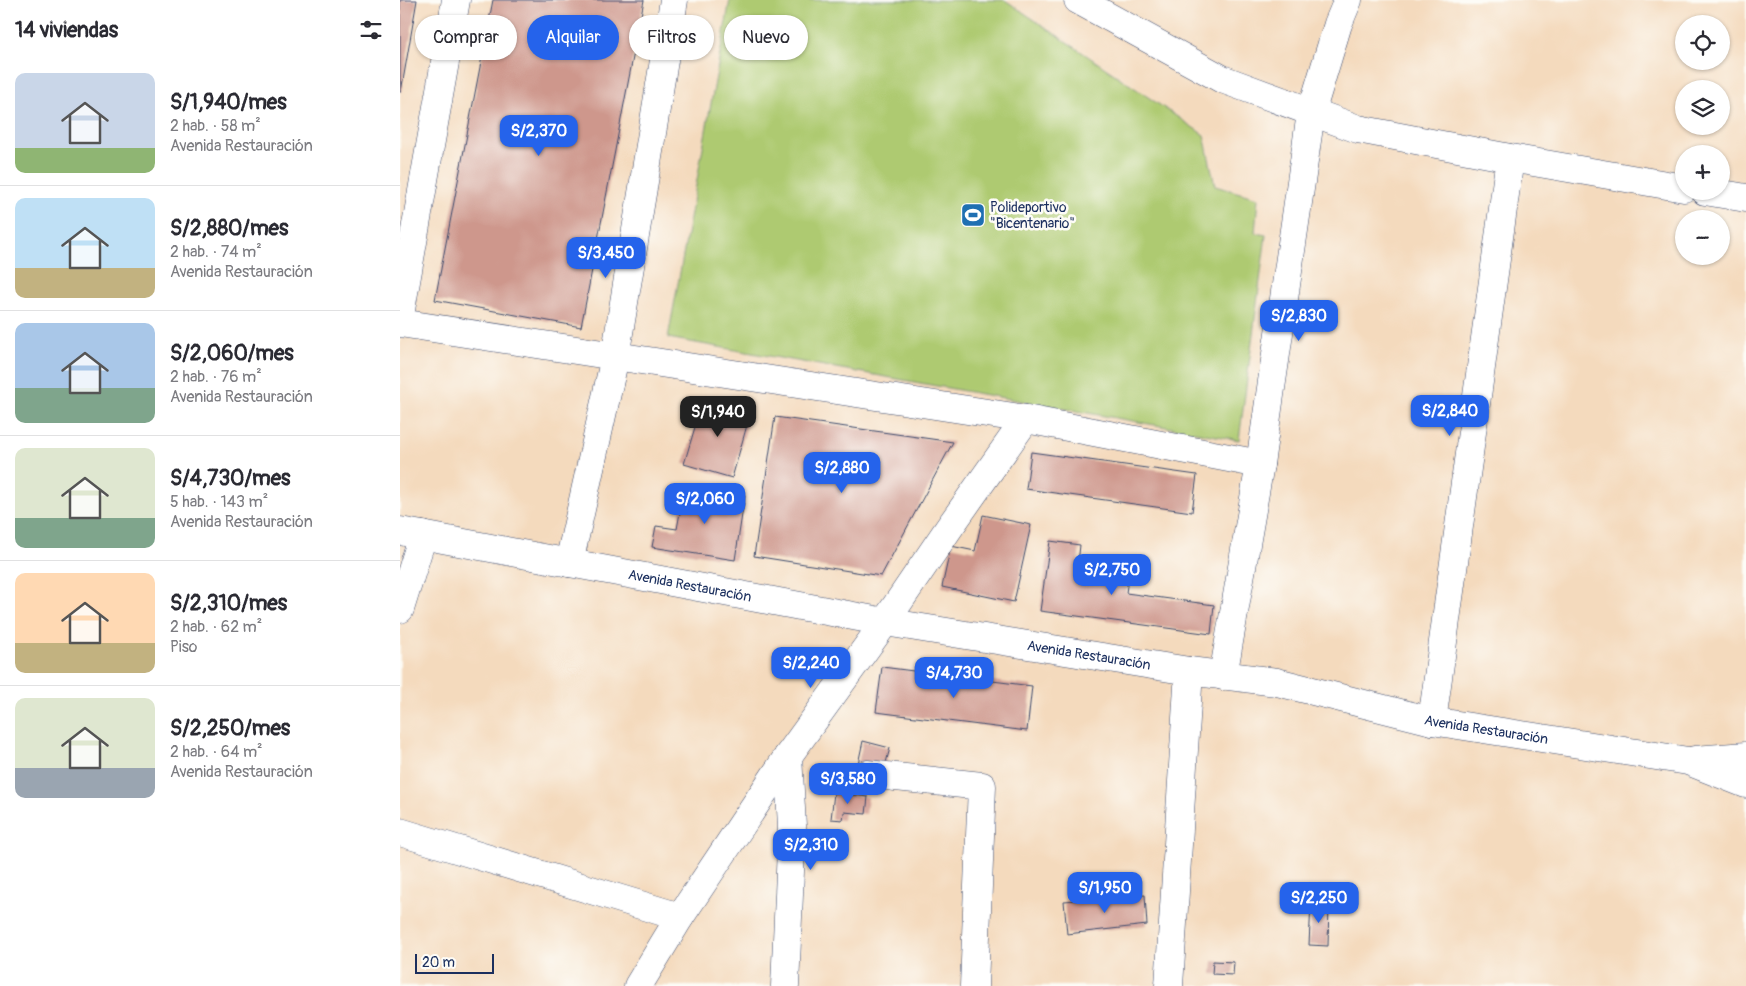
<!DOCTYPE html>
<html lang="es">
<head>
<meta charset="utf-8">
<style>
  :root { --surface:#fff; --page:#f7f7f7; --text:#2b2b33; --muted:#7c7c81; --line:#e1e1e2; --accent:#2563eb }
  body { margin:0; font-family:Pangolin,sans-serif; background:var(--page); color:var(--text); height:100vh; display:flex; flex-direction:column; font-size:19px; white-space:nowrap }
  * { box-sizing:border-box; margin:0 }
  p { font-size:16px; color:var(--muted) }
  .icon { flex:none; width:28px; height:28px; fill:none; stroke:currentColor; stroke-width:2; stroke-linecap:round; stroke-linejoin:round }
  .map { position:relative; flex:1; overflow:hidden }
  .drawer { display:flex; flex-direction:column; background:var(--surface); width:400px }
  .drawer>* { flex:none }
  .top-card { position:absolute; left:15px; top:15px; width:475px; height:45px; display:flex; gap:10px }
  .controls { position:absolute; left:1275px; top:15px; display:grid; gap:10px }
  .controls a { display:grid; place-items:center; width:55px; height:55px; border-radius:50%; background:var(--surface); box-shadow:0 1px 4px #0004; font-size:25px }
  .scale { position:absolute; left:15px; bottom:12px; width:79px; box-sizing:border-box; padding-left:5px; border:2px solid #1b2f5e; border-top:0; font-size:14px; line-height:18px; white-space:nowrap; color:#1b2f5e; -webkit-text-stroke:4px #fdfcf7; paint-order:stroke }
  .price { position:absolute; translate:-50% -42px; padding:0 11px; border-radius:10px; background:var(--accent); color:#fff; font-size:16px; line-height:32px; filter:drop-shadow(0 1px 2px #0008) }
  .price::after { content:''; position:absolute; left:50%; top:30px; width:15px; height:11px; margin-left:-8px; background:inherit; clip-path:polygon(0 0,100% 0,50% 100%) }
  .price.selected { background:#222; color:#fff }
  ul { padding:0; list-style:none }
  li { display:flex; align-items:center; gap:15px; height:125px; padding:0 15px }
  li+li { border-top:1px solid var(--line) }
  li span { display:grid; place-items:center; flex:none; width:140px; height:100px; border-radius:10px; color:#555 }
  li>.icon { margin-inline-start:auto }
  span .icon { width:60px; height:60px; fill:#fffc; stroke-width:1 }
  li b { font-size:21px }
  h2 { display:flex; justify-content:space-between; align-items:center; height:60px; padding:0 15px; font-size:21px }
  .chip { padding:0 18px; border-radius:22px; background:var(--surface); box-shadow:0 1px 4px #0004; font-size:18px; line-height:45px }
  .chip.selected { background:var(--accent); color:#fff }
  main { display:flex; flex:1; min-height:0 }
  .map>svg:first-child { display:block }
</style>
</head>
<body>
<main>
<section class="drawer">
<h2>14 viviendas<svg class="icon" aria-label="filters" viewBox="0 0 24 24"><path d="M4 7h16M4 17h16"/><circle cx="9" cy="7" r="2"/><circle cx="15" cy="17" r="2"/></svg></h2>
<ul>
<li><span style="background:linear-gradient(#c9d6e8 75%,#8fb573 0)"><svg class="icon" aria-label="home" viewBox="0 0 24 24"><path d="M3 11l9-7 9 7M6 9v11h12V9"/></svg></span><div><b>S/1,940/mes</b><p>2 hab. · 58 m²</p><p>Avenida Restauración</p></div></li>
<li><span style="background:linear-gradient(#bfe0f5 70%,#c2b280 0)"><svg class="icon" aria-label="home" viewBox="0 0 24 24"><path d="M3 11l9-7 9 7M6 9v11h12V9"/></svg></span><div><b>S/2,880/mes</b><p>2 hab. · 74 m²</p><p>Avenida Restauración</p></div></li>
<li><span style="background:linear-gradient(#a9c7e8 65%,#7fa58c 0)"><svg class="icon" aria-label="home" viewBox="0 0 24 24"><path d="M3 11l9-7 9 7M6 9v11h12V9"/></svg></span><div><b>S/2,060/mes</b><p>2 hab. · 76 m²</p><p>Avenida Restauración</p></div></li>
<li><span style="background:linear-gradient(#dfe7d0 70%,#7fa58c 0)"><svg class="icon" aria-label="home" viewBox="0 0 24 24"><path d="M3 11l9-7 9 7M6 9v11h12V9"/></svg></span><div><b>S/4,730/mes</b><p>5 hab. · 143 m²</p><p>Avenida Restauración</p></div></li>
<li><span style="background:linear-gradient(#ffd9b3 70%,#c2b280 0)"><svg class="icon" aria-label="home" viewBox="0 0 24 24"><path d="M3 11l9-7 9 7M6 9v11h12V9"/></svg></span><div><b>S/2,310/mes</b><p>2 hab. · 62 m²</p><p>Piso</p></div></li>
<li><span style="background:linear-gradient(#dfe7d0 70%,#9aa5b1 0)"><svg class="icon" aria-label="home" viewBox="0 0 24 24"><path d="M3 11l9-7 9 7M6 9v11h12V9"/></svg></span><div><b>S/2,250/mes</b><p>2 hab. · 64 m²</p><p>Avenida Restauración</p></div></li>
</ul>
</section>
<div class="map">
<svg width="1346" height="986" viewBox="0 0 1346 986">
  <rect width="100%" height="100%" fill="#fdfcf7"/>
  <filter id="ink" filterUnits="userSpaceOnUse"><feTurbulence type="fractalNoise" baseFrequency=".02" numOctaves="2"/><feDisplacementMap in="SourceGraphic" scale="10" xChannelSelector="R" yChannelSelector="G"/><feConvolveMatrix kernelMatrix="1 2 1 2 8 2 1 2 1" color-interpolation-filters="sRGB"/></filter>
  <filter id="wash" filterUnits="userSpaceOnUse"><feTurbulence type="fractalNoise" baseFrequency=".0096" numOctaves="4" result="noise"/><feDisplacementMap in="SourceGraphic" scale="20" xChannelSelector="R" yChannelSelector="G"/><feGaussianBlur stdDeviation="1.12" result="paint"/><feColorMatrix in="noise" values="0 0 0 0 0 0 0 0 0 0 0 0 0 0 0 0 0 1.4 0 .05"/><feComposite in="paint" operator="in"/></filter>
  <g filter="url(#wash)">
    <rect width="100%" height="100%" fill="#f4dabd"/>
    <polygon fill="#aeca71" stroke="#647c68" points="330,0 605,0 804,135 815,186 858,198 855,233 866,235 839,440 268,338"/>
    <g id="blocks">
      <g fill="#ce978c">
        <polygon points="0,0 17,0 1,92 0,92"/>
        <polygon points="93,0 244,0 181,327 35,300"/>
        <polygon points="304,397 351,411 332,478 284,464"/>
        <polygon points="375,417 553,442 481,576 354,556"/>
        <polygon points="631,452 797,475 792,512 626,489"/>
        <polygon points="285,486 345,495 335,560 252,547 256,526 277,529"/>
        <polygon points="583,515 631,525 614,602 542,587 551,546 575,551"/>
        <polygon points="650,541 680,545 678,563 729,570 726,593 814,605 811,634 640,611"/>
        <polygon points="482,667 632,686 627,731 476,712"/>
        <polygon points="463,741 490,748 484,770 458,764"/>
        <polygon points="434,793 468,797 466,814 444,812 443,820 431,819"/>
        <polygon points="745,895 747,925 667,934 664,901"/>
        <polygon points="911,902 929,902 928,946 909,945"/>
        <polygon points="813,961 834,962 833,975 812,974"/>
      </g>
    </g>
  </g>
  <g filter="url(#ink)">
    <use href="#blocks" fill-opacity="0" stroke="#3c496c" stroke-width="1"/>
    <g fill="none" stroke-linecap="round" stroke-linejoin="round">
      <defs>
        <g id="street">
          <polyline points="678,0 822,79 958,129 1110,158 1284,188"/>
          <polyline points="1305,191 1346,198"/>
          <polyline points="0,315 56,0"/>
          <polyline points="0,323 626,419 860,464"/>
          <polyline points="169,563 215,357 274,0"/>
          <polyline points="0,609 23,535"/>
          <polyline points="823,676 860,464 911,113 938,24 948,0"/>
          <polyline points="1032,721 1110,158"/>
          <polyline points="467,774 582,786 574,986"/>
          <polyline points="0,832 280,917"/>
          <polyline points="238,986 280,917 388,756 485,622 549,528 626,419"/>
          <polyline points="385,986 392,826 388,756"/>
          <polyline points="769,986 789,671"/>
        </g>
        <g id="secondary">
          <path id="s1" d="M0,531L485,622L789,671L877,682L1032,721L1288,761L1346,784"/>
          <polyline points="1295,760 1346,756"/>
        </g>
      </defs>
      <use href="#street" stroke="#3c496c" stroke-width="29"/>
      <use href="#secondary" stroke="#3c496c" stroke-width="29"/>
      <use href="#street" stroke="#fff" stroke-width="28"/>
      <use href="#secondary" stroke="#fff" stroke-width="28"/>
    </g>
  </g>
  <defs>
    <symbol id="stadium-square" viewBox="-11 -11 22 22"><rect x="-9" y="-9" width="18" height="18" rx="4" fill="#1f6fb2" stroke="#fdfcf7"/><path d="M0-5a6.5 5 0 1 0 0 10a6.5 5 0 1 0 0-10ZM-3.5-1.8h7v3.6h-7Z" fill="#fff"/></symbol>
  </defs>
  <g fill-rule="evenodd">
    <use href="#stadium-square" x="559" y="201" width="28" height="28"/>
  </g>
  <g text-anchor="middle" stroke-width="5" stroke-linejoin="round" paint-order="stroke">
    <g font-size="14" fill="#1b2f5e" stroke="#fdfcf7" text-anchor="start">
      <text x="590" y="212">Polideportivo<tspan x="590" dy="16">"Bicentenario"</tspan></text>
    </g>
    <g font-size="14" fill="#1b2f5e" stroke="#fdfcf7">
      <text dy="5" stroke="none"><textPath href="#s1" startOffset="295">Avenida Restauración</textPath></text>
      <text dy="5" stroke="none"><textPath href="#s1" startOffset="700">Avenida Restauración</textPath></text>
      <text dy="5" stroke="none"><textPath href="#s1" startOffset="1105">Avenida Restauración</textPath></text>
    </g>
  </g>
</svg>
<div class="controls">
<a><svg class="icon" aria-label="locate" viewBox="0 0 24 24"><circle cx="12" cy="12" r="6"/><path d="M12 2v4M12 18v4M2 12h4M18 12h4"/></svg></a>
<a><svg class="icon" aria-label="layers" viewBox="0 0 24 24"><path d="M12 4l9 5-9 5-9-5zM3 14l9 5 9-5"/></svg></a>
<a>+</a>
<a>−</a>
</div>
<div class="scale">20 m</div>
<b class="price" style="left:139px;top:157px">S/2,370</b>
<b class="price" style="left:206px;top:279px">S/3,450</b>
<b class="price" style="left:899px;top:342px">S/2,830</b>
<b class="price" style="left:1050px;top:437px">S/2,840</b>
<b class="price selected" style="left:318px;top:438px">S/1,940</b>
<b class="price" style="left:442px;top:494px">S/2,880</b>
<b class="price" style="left:305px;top:525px">S/2,060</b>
<b class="price" style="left:712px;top:596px">S/2,750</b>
<b class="price" style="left:411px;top:689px">S/2,240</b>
<b class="price" style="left:554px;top:699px">S/4,730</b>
<b class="price" style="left:448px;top:805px">S/3,580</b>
<b class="price" style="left:411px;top:871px">S/2,310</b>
<b class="price" style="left:705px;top:914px">S/1,950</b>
<b class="price" style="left:919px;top:924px">S/2,250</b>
<div class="top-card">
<a class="chip">Comprar</a>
<a class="chip selected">Alquilar</a>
<a class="chip">Filtros</a>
<a class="chip">Nuevo</a>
</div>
</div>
</main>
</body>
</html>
